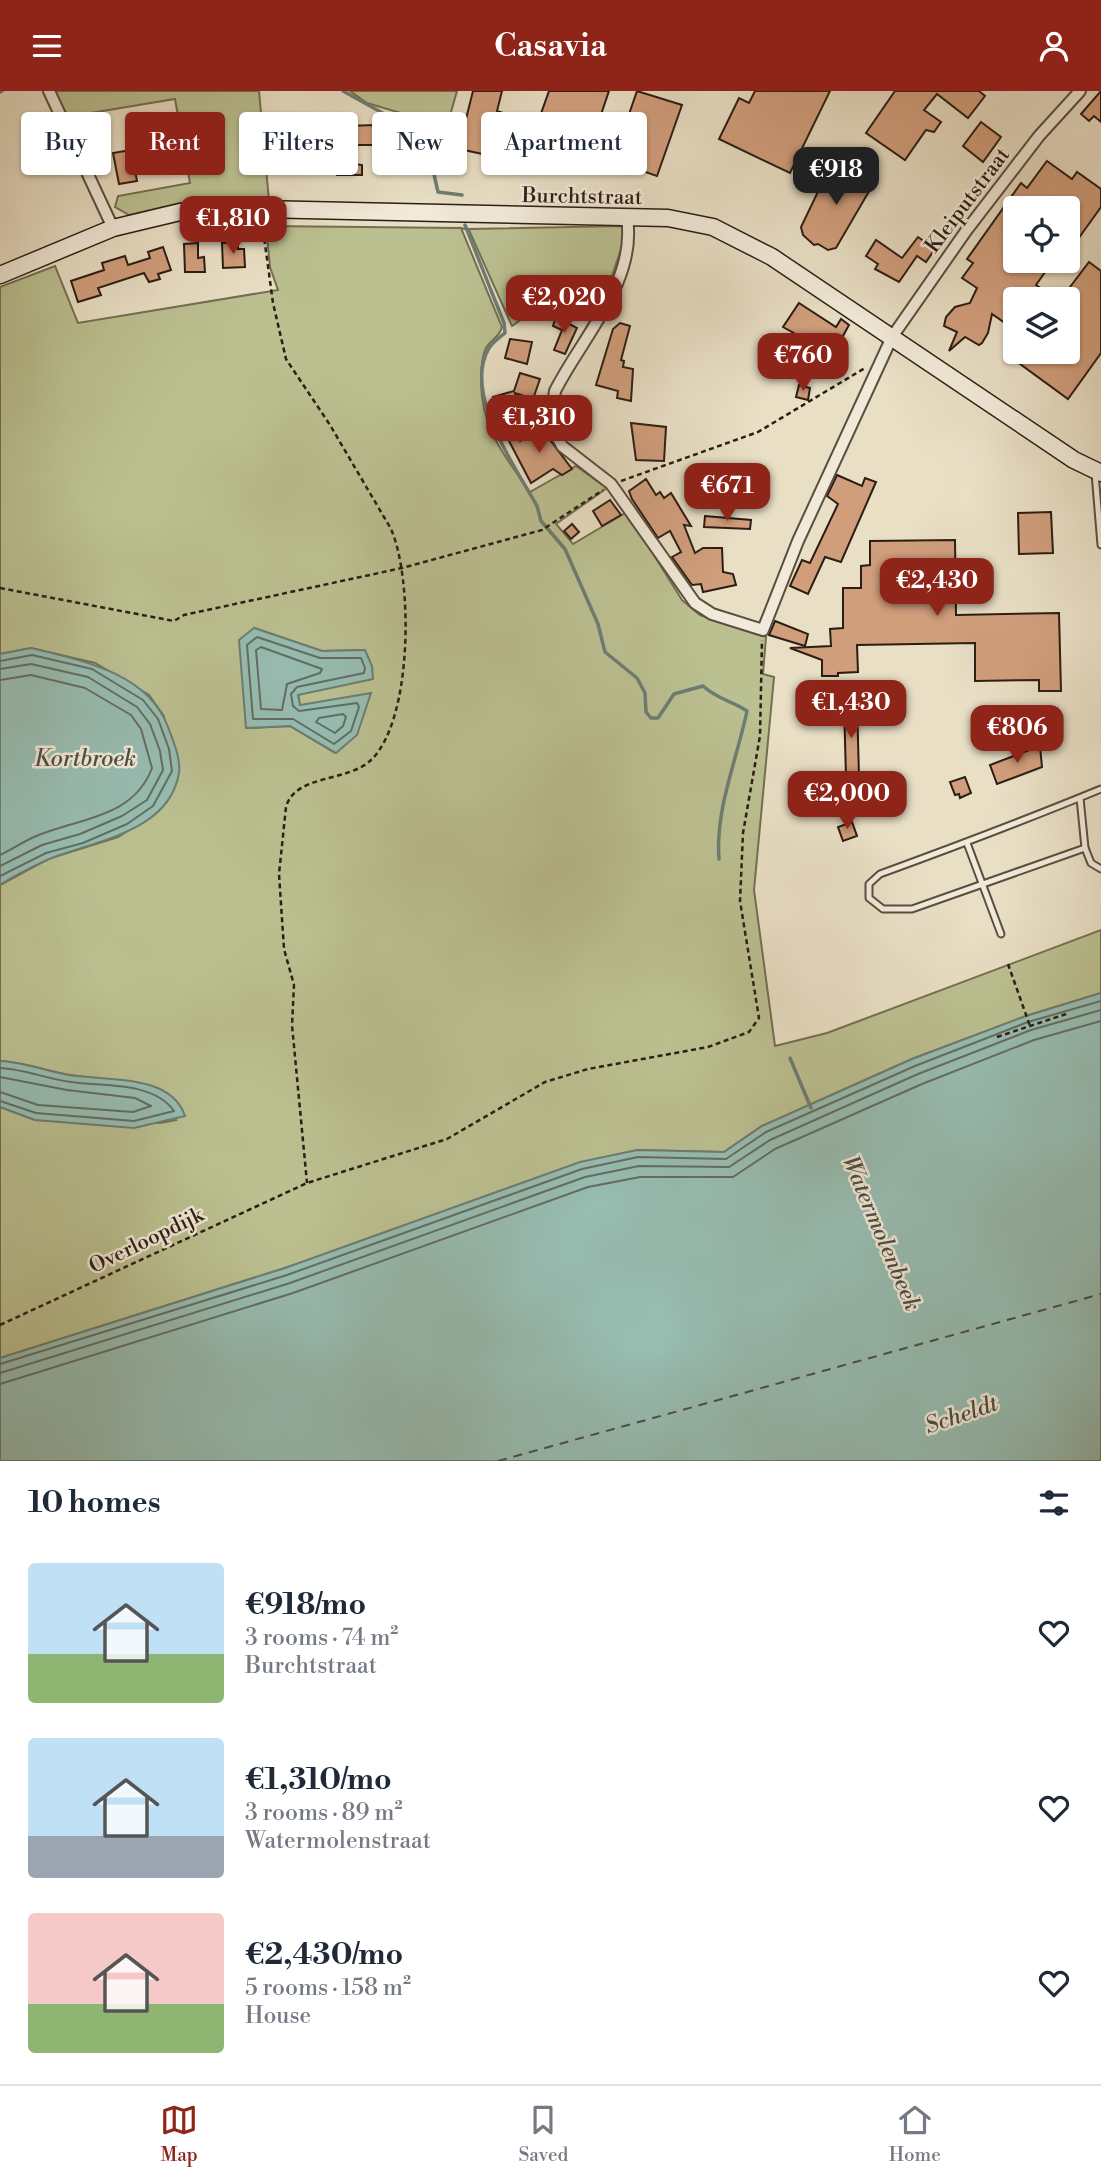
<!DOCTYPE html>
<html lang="en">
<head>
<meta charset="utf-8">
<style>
  :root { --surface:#fff; --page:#f2f2f3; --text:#1f2937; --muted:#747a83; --line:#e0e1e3; --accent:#8f2418 }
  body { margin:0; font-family:"Libre Bodoni",serif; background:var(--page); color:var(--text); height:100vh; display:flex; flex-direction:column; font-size:26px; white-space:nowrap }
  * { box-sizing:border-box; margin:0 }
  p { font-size:23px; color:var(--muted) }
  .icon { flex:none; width:38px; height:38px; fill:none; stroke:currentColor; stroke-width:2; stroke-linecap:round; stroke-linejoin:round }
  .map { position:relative; height:1370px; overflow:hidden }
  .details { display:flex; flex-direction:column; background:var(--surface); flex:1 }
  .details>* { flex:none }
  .banner { position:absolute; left:21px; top:21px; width:700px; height:63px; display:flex; gap:14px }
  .buttons { position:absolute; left:1003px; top:105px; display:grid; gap:14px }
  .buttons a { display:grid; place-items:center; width:77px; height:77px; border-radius:7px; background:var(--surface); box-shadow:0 2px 5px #0004; font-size:35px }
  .price { position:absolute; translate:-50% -60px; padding:0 16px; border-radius:14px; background:var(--accent); color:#fff; font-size:23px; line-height:46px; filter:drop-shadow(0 2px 4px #0008) }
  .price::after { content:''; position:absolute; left:50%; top:42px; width:21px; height:16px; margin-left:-10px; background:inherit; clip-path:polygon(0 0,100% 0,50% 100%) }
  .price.active { background:#222; color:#fff }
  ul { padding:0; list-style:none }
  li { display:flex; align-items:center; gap:21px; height:175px; padding:0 28px }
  li span { display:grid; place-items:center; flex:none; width:196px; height:140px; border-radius:7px; color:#555 }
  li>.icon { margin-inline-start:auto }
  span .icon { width:84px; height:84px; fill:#fffc; stroke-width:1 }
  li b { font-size:30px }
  h2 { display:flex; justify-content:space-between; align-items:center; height:84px; padding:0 28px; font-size:30px }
  .pill { padding:0 24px; border-radius:7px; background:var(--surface); box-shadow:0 2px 5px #0004; font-size:24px; line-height:63px }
  .pill.active { background:var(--accent); color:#fff }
  header { display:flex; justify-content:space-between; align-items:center; height:91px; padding:0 28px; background:var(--accent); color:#fff; font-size:32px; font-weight:600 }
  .dock { display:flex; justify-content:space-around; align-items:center; height:98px; border-top:2px solid var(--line); background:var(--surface); font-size:19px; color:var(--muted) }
  .dock a { display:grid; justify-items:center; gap:4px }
  .dock .active { color:var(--accent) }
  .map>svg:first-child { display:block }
</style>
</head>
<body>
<header><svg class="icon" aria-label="menu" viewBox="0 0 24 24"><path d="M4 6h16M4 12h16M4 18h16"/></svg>Casavia<svg class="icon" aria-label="person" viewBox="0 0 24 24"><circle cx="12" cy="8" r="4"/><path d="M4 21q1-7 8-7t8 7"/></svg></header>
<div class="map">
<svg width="1101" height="1370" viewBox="0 0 1101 1370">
  <rect width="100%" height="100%" fill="#e9dfc5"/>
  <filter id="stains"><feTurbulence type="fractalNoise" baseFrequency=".00286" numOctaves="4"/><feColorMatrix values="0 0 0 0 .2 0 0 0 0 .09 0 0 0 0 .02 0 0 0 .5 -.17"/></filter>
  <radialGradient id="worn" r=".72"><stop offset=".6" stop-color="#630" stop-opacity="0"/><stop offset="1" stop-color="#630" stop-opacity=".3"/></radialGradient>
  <g fill="#bbc091" stroke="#746e52" stroke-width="2" fill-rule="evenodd">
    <polygon points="54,0 259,0 269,110 190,110 129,124 115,116 118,105 190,92 175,8 67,26"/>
    <polygon points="350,0 457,0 436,73 401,22 367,12"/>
    <path d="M266,135L460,137L469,138L622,135L624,150L608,196L538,217L512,235L469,139L461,137L502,236C500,246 491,248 486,257C482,265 481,280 481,289C481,337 503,363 530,401L576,375L607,397L556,433L573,453L627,421L682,509L700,524L766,546L763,583L774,586L754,799L775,955L827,942L1101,839V902L1026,925L912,968L762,1035L724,1061L637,1059L285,1177L0,1267V1016L35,1029L160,1032L176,1029L162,999C131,989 101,989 70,984C46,980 24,971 0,970V794L48,768L118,746L158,720L168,706L164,625L149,604L95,572L31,557L0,563V196L55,175L78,232L278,199L270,176ZM254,537L322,560L365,559L372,588L298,603L300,614L335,662L290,635L246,637Z"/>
  </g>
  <g fill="#97bdb2" stroke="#6c7d73" stroke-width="2">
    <polygon points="254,537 322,560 365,559 372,575 373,588 298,604 300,614 371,602 357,644 336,662 290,635 246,637 239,549"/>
    <path d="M31,557C81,569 148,582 168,636C173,649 181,668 179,682C169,743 90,750 47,769C32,776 14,785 0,794V563Z"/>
    <polygon points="1101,902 1101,1370 0,1370 0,1267 285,1177 580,1071 637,1059 724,1061 762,1035 912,968 1026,925"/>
    <path d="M0,970C24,971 46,980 69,984C105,990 171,982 185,1025L134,1037L35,1029L0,1016Z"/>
  </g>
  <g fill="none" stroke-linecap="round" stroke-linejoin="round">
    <g stroke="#626d63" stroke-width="2">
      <polygon points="257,546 320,567 361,567 365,577 364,582 297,596 291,603 293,615 299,620 357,612 359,616 351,640 334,653 293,628 253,628 247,554"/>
      <polygon points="261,556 322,578 320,582 287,593 282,619 261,618 256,559"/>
      <polyline points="0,570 32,564 92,578 143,609 158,628 169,658 172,680 153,715 127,733 83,752 46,762 0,785"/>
      <polyline points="0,578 31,573 88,586 137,616 150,633 160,660 163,679 147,709 122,725 80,743 42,754 0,775"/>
      <path d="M0,589L31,584L85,597L131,624L141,638L152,677C134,726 81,727 39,744C25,749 13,758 0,764"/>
      <polygon points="343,623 346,626 343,635 335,642 316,631 319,627"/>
      <path d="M0,977C24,978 47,988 71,991C103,996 153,990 174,1020L134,1030L36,1022L0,1010"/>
      <polyline points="0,986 67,999 135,1007 151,1015 133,1021 38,1014 0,1001"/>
      <polyline points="0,1273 287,1184 582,1078 638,1066 726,1068 766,1041 915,975 1028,931 1101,910"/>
      <polyline points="0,1282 290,1192 585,1086 639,1075 729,1076 770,1049 918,983 1031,939 1101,919"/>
      <polyline points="0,1293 293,1202 588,1096 640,1086 733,1086 775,1058 922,993 1034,949 1101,930"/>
    </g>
    <g stroke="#6c7d73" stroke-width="3.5">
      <polyline points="343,0 388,25 415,32 426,48 438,101 462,104"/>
      <polyline points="0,1 2,0"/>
      <path d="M465,134L504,232L505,242C500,246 492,252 489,257C462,302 516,377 537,415L541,430L565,458L598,533L605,561L637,587L645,602L646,621L651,627H658L674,603L703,595C717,608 732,610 747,620C737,668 715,719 719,768"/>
      <polyline points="790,967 811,1017"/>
    </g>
    <polyline stroke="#4c4d43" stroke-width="2" stroke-dasharray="9 7" stroke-linecap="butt" points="498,1370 1101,1203"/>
  </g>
  <g fill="#d19e7c" stroke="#2c1d14" stroke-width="2">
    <polygon points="473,0 502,0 497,20 503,22 498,43 492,42 487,64 441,54 446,32 464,36"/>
    <polygon points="549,0 609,0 592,50 581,46 573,71 559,65 552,68 550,62 540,59 549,35 538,31"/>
    <polygon points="637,0 682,14 657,85 613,70"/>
    <polygon points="755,0 830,0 790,82 719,48 739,7 749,12"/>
    <polygon points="895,0 979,0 985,5 968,27 937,3 924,19 941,31 934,41 926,39 905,69 866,42"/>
    <polygon points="1101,0 1101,31 1094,25 1089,30 1081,23"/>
    <polygon points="342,31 343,35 377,34 377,54 355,54 355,73 362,74 362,84 337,84 337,52 300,58 301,61 294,62 296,79 282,81 278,50 292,49 291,39"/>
    <polygon points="981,31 1001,46 983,71 963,55"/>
    <polygon points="131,59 137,90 119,93 113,62"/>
    <polygon points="1047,70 1072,88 1077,81 1101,98 1101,116 1068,162 1068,117 1015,117 1015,170 1053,170 1036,194 1042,198 1034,208 1015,208 1015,239 992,223 988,242 982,252 979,254 965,246 949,260 957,241 944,235 946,226 955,216 970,212 977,197 962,187 973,172 967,168 1021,92 1027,97"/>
    <polygon points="842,71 875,90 836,157 828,159 818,153 814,154 803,144 801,136 826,84 833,88"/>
    <polygon points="918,146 935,158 926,171 917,165 899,191 875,178 878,173 866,165 876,149 902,167"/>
    <polygon points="238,151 238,158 244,158 245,176 223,177 222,152"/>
    <polygon points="198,152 198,167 204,166 205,181 185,181 184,153"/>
    <polygon points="163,156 171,179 158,183 160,188 149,191 144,182 98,197 101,204 78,211 71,190 104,179 102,172 125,165 128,174 150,167 148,161"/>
    <polygon points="1089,171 1101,180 1101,262 1068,308 1016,270 1023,261 1068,261 1068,208 1061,208"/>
    <polygon points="799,212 836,236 841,228 849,234 838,254 828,253 824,263 806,259 808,250 783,236"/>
    <polygon points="556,226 577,237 565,263 554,259 562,239 553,235"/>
    <polygon points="620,232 630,235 621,269 624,270 623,276 633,278 631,310 617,307 618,300 596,294 613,238"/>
    <polygon points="510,248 532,251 527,273 505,267"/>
    <polygon points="520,282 540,288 533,308 515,302 519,317 497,323 493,306 514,300"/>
    <polygon points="799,294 810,297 808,309 796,306"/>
    <polygon points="631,332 666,336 664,370 636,369"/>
    <polygon points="537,337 541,337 572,378 562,384 553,378 531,392 509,350 517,345 520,350"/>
    <polygon points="837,384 862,395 865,387 876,391 841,471 825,466 808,503 790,495 802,469 810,472 838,413 827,405"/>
    <polygon points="646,388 656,404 660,401 664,407 671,402 691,435 684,434 695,462 703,457 722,457 723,481 733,483 736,494 703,501 701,493 692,494 672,466 681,461 670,440 658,447 632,408 629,400"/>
    <polygon points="610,409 621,424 602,435 593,420"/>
    <polygon points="1051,421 1053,462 1019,463 1018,422"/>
    <polygon points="705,425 751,429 750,438 704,436"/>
    <polygon points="572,433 579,441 571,448 564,440"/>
    <polygon points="955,449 956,524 1059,522 1061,600 1039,600 1039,589 975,590 975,552 857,554 858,581 838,582 838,585 822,585 822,569 790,557 831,555 830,538 843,537 843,497 861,497 861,475 870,474 870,450"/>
    <polygon points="775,530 808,543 805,555 769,544"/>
    <polygon points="857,611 859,686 846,687 844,612"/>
    <polygon points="1040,655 1042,676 997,693 990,674"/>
    <polygon points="965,686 971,702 960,707 959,703 955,704 950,691"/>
    <polygon points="852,731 857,745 843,750 838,736"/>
  </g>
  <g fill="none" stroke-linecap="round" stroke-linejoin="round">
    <defs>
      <g id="lane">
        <polyline points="1095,382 1101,454"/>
        <path d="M1080,707L1085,757L912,818H883L869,807V793L880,783C954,756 1028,728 1101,698"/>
        <polyline points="967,752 1001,843"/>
        <polyline points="1085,757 1091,772 1101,778"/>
      </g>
      <g id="street">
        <polyline points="49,0 113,137"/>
        <path d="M627,127C637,191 582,246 555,300L552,320L554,340L562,355L611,393L695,512L712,523L763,539L798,450L892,246L966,140L1039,45L1080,0"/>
      </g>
      <polyline id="secondary" points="0,184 113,137 180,121 260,118 668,127 713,136 772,166 1074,369 1101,382"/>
    </defs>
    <use href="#lane" stroke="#5b4e40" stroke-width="9"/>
    <use href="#street" stroke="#5b4e40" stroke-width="14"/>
    <use href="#secondary" stroke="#2c1d14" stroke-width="19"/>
    <g stroke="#2c1d14" stroke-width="2.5" stroke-dasharray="5 3.5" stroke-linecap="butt">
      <path d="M262,131L273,212L286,268L330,334L391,438C413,488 413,629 371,669C349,691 295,683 286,716L279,783L284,858L294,894L292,934L307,1092"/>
      <polyline points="621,390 758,341 865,277"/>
      <polyline points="0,497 174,530 184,524 402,477 542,439 603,399"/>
      <polyline points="1008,873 1030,935"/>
      <polyline points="997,946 1066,923"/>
      <polyline points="0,1234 307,1092 447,1048 545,991 588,978 708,956 749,941 759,927 740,810 743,742 760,645 762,549"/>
    </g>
    <use href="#lane" stroke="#f1ead9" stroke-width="5"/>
    <use href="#street" stroke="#f1ead9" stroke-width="10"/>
    <use href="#secondary" stroke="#f1ead9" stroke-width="16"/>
  </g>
  <g text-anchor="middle" stroke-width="5" stroke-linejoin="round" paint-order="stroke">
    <g font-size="21" fill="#2c1d14" stroke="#f1ead9">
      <text transform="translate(582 105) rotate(1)" y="7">Burchtstraat</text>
      <text transform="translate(967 109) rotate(-53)" y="7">Kleiputstraat</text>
      <text transform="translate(146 1149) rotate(-26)" y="7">Overloopdijk</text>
    </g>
    <g font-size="23" font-style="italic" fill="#4c4d43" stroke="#f1ead9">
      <text x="85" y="675">Kortbroek</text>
      <text transform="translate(882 1142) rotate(67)" y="8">Watermolenbeek</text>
      <text transform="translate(961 1323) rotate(-19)" y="8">Scheldt</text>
    </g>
  </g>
  <rect width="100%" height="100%" filter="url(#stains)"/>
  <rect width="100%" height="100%" fill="url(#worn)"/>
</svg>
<div class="buttons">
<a><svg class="icon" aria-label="locate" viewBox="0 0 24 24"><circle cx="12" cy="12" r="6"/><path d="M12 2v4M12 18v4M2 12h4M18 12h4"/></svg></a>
<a><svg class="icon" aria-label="layers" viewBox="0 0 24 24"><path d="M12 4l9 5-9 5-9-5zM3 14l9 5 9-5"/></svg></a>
</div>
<b class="price active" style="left:836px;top:116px">€918</b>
<b class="price" style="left:233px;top:165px">€1,810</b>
<b class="price" style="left:564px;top:244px">€2,020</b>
<b class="price" style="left:803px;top:302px">€760</b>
<b class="price" style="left:539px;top:364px">€1,310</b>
<b class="price" style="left:727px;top:432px">€671</b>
<b class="price" style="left:937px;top:527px">€2,430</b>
<b class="price" style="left:851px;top:649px">€1,430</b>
<b class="price" style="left:1017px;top:674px">€806</b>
<b class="price" style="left:847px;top:740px">€2,000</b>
<div class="banner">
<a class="pill">Buy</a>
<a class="pill active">Rent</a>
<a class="pill">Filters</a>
<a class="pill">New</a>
<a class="pill">Apartment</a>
</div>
</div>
<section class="details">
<h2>10 homes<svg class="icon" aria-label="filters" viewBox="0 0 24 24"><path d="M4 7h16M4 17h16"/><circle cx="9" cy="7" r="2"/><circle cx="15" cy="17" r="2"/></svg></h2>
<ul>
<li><span style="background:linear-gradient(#bfe0f5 65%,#8fb573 0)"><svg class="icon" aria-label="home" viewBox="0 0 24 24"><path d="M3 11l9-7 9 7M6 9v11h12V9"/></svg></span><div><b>€918/mo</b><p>3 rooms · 74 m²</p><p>Burchtstraat</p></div><svg class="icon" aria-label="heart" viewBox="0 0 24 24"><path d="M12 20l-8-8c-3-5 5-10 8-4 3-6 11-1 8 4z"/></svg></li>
<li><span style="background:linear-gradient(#bfe0f5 70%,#9aa5b1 0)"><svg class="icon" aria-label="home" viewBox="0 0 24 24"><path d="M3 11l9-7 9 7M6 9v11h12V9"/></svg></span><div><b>€1,310/mo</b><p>3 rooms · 89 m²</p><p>Watermolenstraat</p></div><svg class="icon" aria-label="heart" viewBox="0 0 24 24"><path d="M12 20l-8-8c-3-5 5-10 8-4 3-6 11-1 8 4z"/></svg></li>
<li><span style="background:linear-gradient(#f6c9c9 65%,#8fb573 0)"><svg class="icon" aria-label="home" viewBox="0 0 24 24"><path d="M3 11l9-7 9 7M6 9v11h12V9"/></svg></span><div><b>€2,430/mo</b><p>5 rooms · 158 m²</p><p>House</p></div><svg class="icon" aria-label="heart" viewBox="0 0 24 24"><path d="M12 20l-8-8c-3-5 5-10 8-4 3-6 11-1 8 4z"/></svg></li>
</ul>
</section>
<nav class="dock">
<a class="active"><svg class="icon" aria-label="map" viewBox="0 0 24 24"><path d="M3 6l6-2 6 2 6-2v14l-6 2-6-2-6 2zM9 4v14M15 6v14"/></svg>Map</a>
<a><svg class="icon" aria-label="saved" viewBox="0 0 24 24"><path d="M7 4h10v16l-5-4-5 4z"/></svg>Saved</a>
<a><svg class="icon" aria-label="home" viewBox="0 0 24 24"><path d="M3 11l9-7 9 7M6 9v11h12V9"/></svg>Home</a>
</nav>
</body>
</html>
